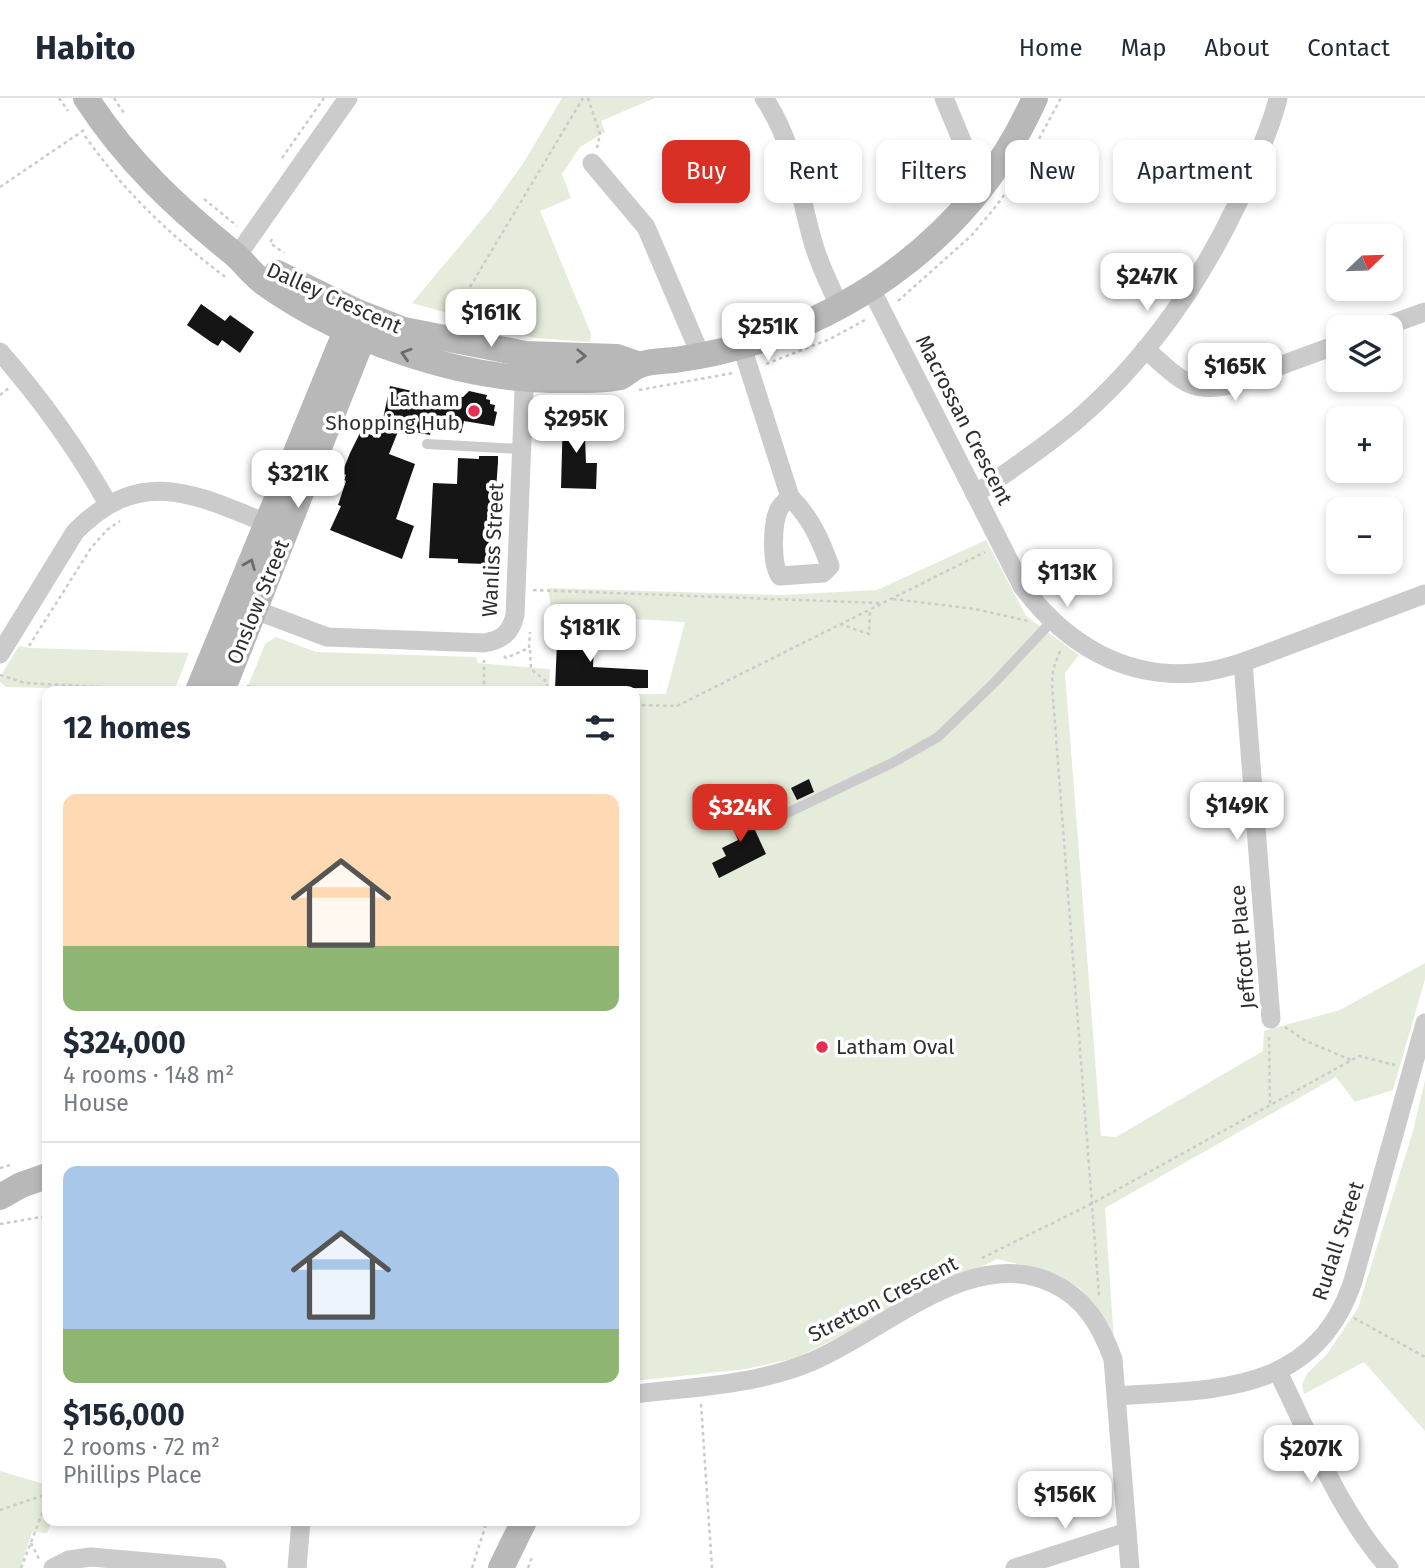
<!DOCTYPE html>
<html lang="en">
<head>
<meta charset="utf-8">
<style>
  :root { --surface:#fff; --page:#f6f6f7; --text:#1f2937; --muted:#747a83; --line:#e0e1e3; --accent:#d93025 }
  body { margin:0; font-family:"Fira Sans",sans-serif; background:var(--page); color:var(--text); height:100vh; display:flex; flex-direction:column; font-size:26px; white-space:nowrap }
  * { box-sizing:border-box; margin:0 }
  p { font-size:23px; color:var(--muted) }
  .icon { flex:none; width:38px; height:38px; fill:none; stroke:currentColor; stroke-width:2; stroke-linecap:round; stroke-linejoin:round }
  .map { position:relative; flex:1; overflow:hidden }
  .drawer { position:absolute; left:42px; top:588px; width:598px; height:840px; display:flex; flex-direction:column; background:var(--surface); border-radius:14px; box-shadow:0 4px 10px #0003 }
  .drawer>* { flex:none }
  .hud { position:absolute; left:662px; top:42px; width:658px; height:63px; display:flex; gap:14px }
  .needle { width:46px; rotate:67deg }
  .buttons { position:absolute; left:1326px; top:126px; display:grid; gap:14px }
  .buttons a { display:grid; place-items:center; width:77px; height:77px; border-radius:14px; background:var(--surface); box-shadow:0 4px 10px #0003; font-size:35px }
  .price { position:absolute; translate:-50% -60px; padding:0 16px; border-radius:14px; background:#fff; color:#222; font-size:23px; line-height:46px; filter:drop-shadow(0 2px 4px #0008) }
  .price::after { content:''; position:absolute; left:50%; top:42px; width:21px; height:16px; margin-left:-10px; background:inherit; clip-path:polygon(0 0,100% 0,50% 100%) }
  .price.active { background:var(--accent); color:#fff }
  ul { padding:0; list-style:none }
  li { display:grid; align-content:center; gap:14px; height:371px; padding:0 21px }
  li+li { border-top:2px solid var(--line) }
  li span { display:grid; place-items:center; height:217px; border-radius:14px; color:#555 }
  li>.icon { margin-inline-start:auto }
  span .icon { width:126px; height:126px; fill:#fffc; stroke-width:1 }
  li b { font-size:30px }
  h2 { display:flex; justify-content:space-between; align-items:center; height:84px; padding:0 21px; font-size:30px }
  .pill { padding:0 24px; border-radius:14px; background:var(--surface); box-shadow:0 4px 10px #0003; font-size:24px; line-height:63px }
  .pill.active { background:var(--accent); color:#fff }
  header { display:flex; align-items:center; gap:42px; box-sizing:border-box; height:98px; padding:0 35px; background:var(--surface); border-bottom:2px solid var(--line) }
  header strong { font-size:33px }
  nav { display:flex; gap:38px; margin-inline-start:auto; font-size:24px }
  .map>svg:first-child { display:block }
</style>
</head>
<body>
<header>
<strong>Habito</strong>
<nav><a>Home</a><a>Map</a><a>About</a><a>Contact</a></nav>
</header>
<div class="map">
<svg width="1425" height="1470" viewBox="0 0 1425 1470">
  <rect width="100%" height="100%" fill="#fff"/>
  <g fill="#e6ecdb">
    <polygon points="562,0 655,0 601,23 605,34 580,49 562,76 571,100 540,113 591,236 590,244 535,240 489,229 488,226 474,223 471,225 458,218 412,205 490,112 524,64"/>
    <polygon points="986,442 1026,518 1079,557 1065,575 1101,1038 1116,1039 1263,953 1264,933 1340,912 1425,865 1425,881 1393,992 1355,1004 1336,979 1105,1110 1114,1243 1101,1218 1080,1190 1034,1170 997,1161 796,1260 746,1271 635,1283 635,596 666,596 685,524 552,516 548,490 781,497 877,492"/>
    <polygon points="276,539 316,554 476,559 478,565 550,571 549,593 246,593 265,546"/>
    <polygon points="19,548 31,550 189,555 174,593 6,589 0,584 0,579"/>
    <polygon points="1425,982 1425,1333 1364,1264 1304,1296 1302,1287 1307,1276 1327,1256 1358,1210 1413,1033"/>
    <polygon points="0,1373 47,1387 47,1423 52,1423 47,1435 32,1434 20,1470 0,1470"/>
  </g>
  <g fill="#151515">
    <polygon points="201,206 225,223 230,217 254,234 240,255 222,242 218,248 211,244 187,227"/>
    <polygon points="390,288 421,295 420,300 453,306 457,298 463,299 469,293 487,297 486,301 490,302 490,306 495,307 494,313 497,314 494,328 464,323 461,335 435,329 435,324 430,337 399,331 389,356 415,366 396,421 414,428 402,461 330,432 341,408 338,407 346,383 344,382 346,377 342,375 350,355 361,333 379,340"/>
    <polygon points="563,315 584,316 586,365 597,365 596,391 561,390"/>
    <polygon points="479,358 498,358 498,364 496,392 491,393 488,463 485,466 458,465 458,461 429,460 433,385 457,386 458,360 479,361"/>
    <polygon points="567,524 595,525 593,569 648,572 648,590 555,591 557,544 566,544"/>
    <polygon points="809,681 814,694 797,702 791,690"/>
    <polygon points="744,708 766,756 719,780 712,765 726,758 722,750 738,742 726,716"/>
  </g>
  <g fill="none" stroke-linecap="round" stroke-linejoin="round">
    <g stroke="#cbcbcb" stroke-width="2.5" stroke-dasharray="3.5 3.5" stroke-linecap="butt">
      <polyline points="59,0 68,13"/>
      <polyline points="114,0 124,15"/>
      <polyline points="588,0 600,36 597,50"/>
      <path d="M85,38C125,95 173,140 228,181"/>
      <polyline points="282,60 324,0"/>
      <polyline points="0,89 84,32"/>
      <polyline points="204,101 237,128"/>
      <polyline points="272,141 270,145 284,155"/>
      <polyline points="898,203 971,138 993,112 1020,76 1061,0"/>
      <polyline points="452,219 583,0"/>
      <polyline points="766,266 830,241 865,222"/>
      <polyline points="639,292 733,275"/>
      <polyline points="0,297 9,290"/>
      <polyline points="533,492 880,505"/>
      <polyline points="893,501 975,511 1028,523"/>
      <polyline points="840,526 869,536 870,513"/>
      <polyline points="29,548 91,450 107,432 120,423"/>
      <polyline points="530,552 531,571 547,584 547,593"/>
      <polyline points="1060,553 1053,572 1052,587 1099,1198"/>
      <polyline points="504,558 506,560 529,550 530,534"/>
      <polyline points="0,577 25,585 177,593"/>
      <polyline points="247,588 268,593"/>
      <polyline points="520,592 520,593"/>
      <polyline points="484,593 484,562"/>
      <polyline points="635,607 677,608 985,454"/>
      <polyline points="1285,929 1306,943 1351,962"/>
      <polyline points="1269,939 1270,1006"/>
      <polyline points="0,1070 10,1067"/>
      <polyline points="0,1126 47,1118"/>
      <polyline points="982,1160 1093,1105 1359,958 1395,967"/>
      <polyline points="1354,1220 1425,1259"/>
      <polyline points="701,1306 712,1470"/>
      <polyline points="0,1412 47,1396"/>
      <polyline points="31,1445 39,1461"/>
      <polyline points="21,1470 47,1403"/>
      <polyline points="472,1470 487,1423"/>
      <polyline points="528,1470 532,1459"/>
    </g>
    <g stroke="#cbcbcb" stroke-width="10">
      <polyline points="427,346 521,351"/>
      <polyline points="766,725 892,665 938,639 995,584 1051,524"/>
    </g>
    <g stroke="#cbcbcb" stroke-width="19">
      <path d="M764,0C795,46 798,93 813,144C819,167 831,189 840,210"/>
      <polyline points="944,0 969,60 988,80"/>
      <polyline points="592,65 646,129 701,258"/>
      <polyline points="237,158 348,0"/>
      <path d="M871,191L1022,488C1066,547 1128,584 1204,574C1237,569 1269,554 1300,543C1342,527 1383,512 1425,496"/>
      <polyline points="1383,229 1425,214"/>
      <path d="M742,249L790,399C811,420 820,441 830,468L823,475L780,478C771,466 772,425 779,411C781,407 787,402 790,399"/>
      <path d="M1145,251C1173,274 1186,296 1225,288L1339,246"/>
      <path d="M0,254C43,303 76,349 108,406"/>
      <path d="M975,396C1011,372 1046,348 1078,321C1159,251 1221,154 1259,55C1266,37 1274,19 1278,0"/>
      <path d="M242,507L327,539L484,545C502,542 511,535 515,517L525,268"/>
      <path d="M0,556L75,434C144,363 201,400 279,430"/>
      <polyline points="1243,564 1271,921"/>
      <path d="M1278,1274C1311,1341 1339,1413 1389,1470"/>
      <path d="M635,1296C695,1289 757,1287 813,1263C886,1232 971,1147 1052,1185C1085,1200 1101,1228 1113,1261L1130,1470"/>
      <path d="M1117,1298C1217,1291 1315,1296 1353,1183L1425,925"/>
      <polyline points="53,1470 69,1462 91,1459 217,1470"/>
      <polyline points="297,1470 301,1423"/>
      <polyline points="1015,1470 1127,1434"/>
    </g>
    <g stroke="#b8b8b8" stroke-width="26">
      <path d="M86,0C126,62 176,109 233,155C245,165 254,179 267,187C344,241 456,280 550,282C565,282 607,283 620,279C627,276 633,269 640,267C650,263 664,263 675,262C831,240 970,146 1035,0"/>
      <polyline points="277,175 355,213 404,232 525,256 617,259 640,267"/>
      <polyline points="198,593 353,216"/>
      <polyline points="222,593 369,224"/>
      <polyline points="0,1099 21,1087 47,1078"/>
      <polyline points="501,1470 524,1423"/>
    </g>
  </g>
  <defs><path id="oneway-chevron" d="M-2-3.5L2.5 0L-2 3.5" fill="none" stroke-width="1.6" stroke-linecap="round" stroke-linejoin="round" transform="scale(1.75)"/></defs>
  <g stroke="#6c6c6c">
    <use href="#oneway-chevron" transform="translate(406 256) rotate(-163)"/>
    <use href="#oneway-chevron" transform="translate(581 258) rotate(2)"/>
    <use href="#oneway-chevron" transform="translate(250 466) rotate(-68)"/>
  </g>
  <g fill="#e92c51" stroke="#fff" stroke-width="2.5">
    <circle cx="474" cy="313" r="7"/>
    <circle cx="822" cy="949" r="7"/>
  </g>
  <g text-anchor="middle" stroke-width="7" stroke-linejoin="round" paint-order="stroke">
    <g font-size="21" fill="#2e2e2e" stroke="#fff">
      <text transform="translate(334 200) rotate(24)" y="7">Dalley Crescent</text>
      <text transform="translate(964 322) rotate(63)" y="7">Macrossan Crescent</text>
      <text transform="translate(493 452) rotate(-87)" y="7">Wanliss Street</text>
      <text transform="translate(258 504) rotate(-68)" y="7">Onslow Street</text>
      <text transform="translate(1243 849) rotate(-95)" y="7">Jeffcott Place</text>
      <text transform="translate(1338 1143) rotate(-72)" y="7">Rudall Street</text>
      <text transform="translate(883 1201) rotate(-27)" y="7">Stretton Crescent</text>
    </g>
    <g font-size="21" fill="#2e2e2e" stroke="#fff" text-anchor="end">
      <text x="460" y="308">Latham<tspan x="460" dy="24">Shopping Hub</tspan></text>
      <text x="836" y="956" text-anchor="start">Latham Oval</text>
    </g>
  </g>
</svg>
<div class="buttons">
<a><svg class="needle" viewBox="-14 -14 28 28"><path d="M0-13l5 13h-10z" fill="#e53935"/><path d="M0 13l5-13h-10z" fill="#747a83"/></svg></a>
<a><svg class="icon" aria-label="layers" viewBox="0 0 24 24"><path d="M12 4l9 5-9 5-9-5zM3 14l9 5 9-5"/></svg></a>
<a>+</a>
<a>−</a>
</div>
<b class="price" style="left:1147px;top:215px">$247K</b>
<b class="price" style="left:491px;top:251px">$161K</b>
<b class="price" style="left:768px;top:265px">$251K</b>
<b class="price" style="left:1235px;top:305px">$165K</b>
<b class="price" style="left:576px;top:357px">$295K</b>
<b class="price" style="left:298px;top:412px">$321K</b>
<b class="price" style="left:1067px;top:511px">$113K</b>
<b class="price" style="left:590px;top:566px">$181K</b>
<b class="price" style="left:1237px;top:744px">$149K</b>
<b class="price active" style="left:740px;top:746px">$324K</b>
<b class="price" style="left:1311px;top:1387px">$207K</b>
<b class="price" style="left:1065px;top:1433px">$156K</b>
<div class="hud">
<a class="pill active">Buy</a>
<a class="pill">Rent</a>
<a class="pill">Filters</a>
<a class="pill">New</a>
<a class="pill">Apartment</a>
</div>
<section class="drawer">
<h2>12 homes<svg class="icon" aria-label="filters" viewBox="0 0 24 24"><path d="M4 7h16M4 17h16"/><circle cx="9" cy="7" r="2"/><circle cx="15" cy="17" r="2"/></svg></h2>
<ul>
<li><span style="background:linear-gradient(#ffd9b3 70%,#8fb573 0)"><svg class="icon" aria-label="home" viewBox="0 0 24 24"><path d="M3 11l9-7 9 7M6 9v11h12V9"/></svg></span><div><b>$324,000</b><p>4 rooms · 148 m²</p><p>House</p></div></li>
<li><span style="background:linear-gradient(#a9c7e8 75%,#8fb573 0)"><svg class="icon" aria-label="home" viewBox="0 0 24 24"><path d="M3 11l9-7 9 7M6 9v11h12V9"/></svg></span><div><b>$156,000</b><p>2 rooms · 72 m²</p><p>Phillips Place</p></div></li>
</ul>
</section>
</div>
</body>
</html>
